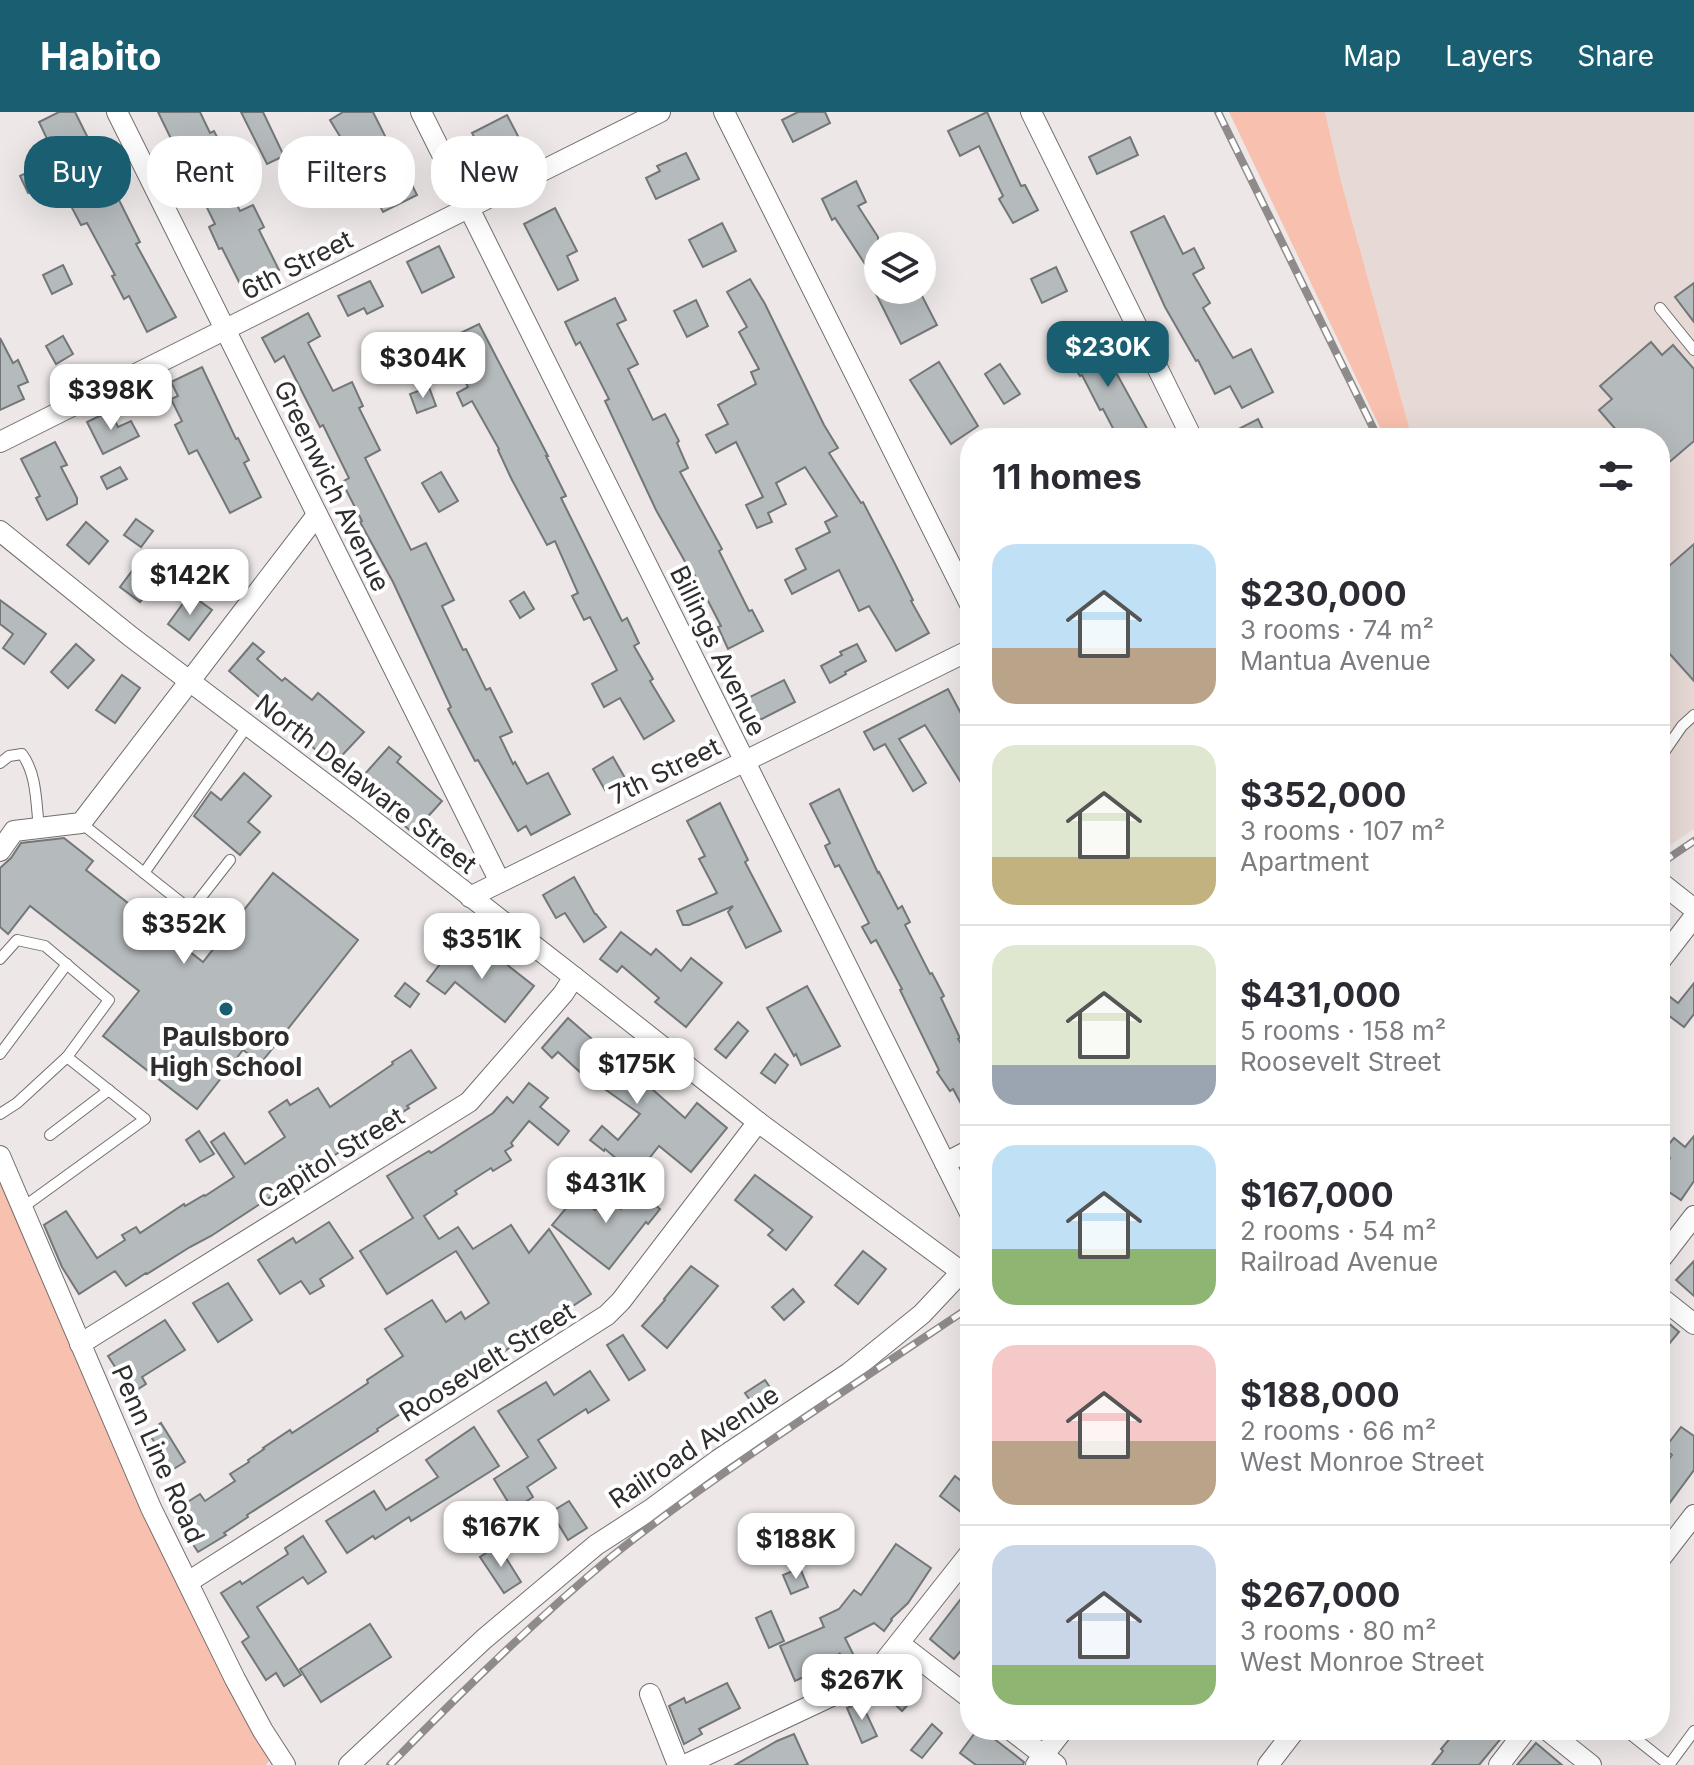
<!DOCTYPE html>
<html lang="en">
<head>
<meta charset="utf-8">
<style>
  :root { --surface:#fff; --page:#f2f2f3; --text:#2b2b33; --muted:#7c7c81; --line:#e1e1e2; --accent:#195f71 }
  body { margin:0; font-family:Inter,sans-serif; background:var(--page); color:var(--text); height:100vh; display:flex; flex-direction:column; font-size:30px; white-space:nowrap }
  * { box-sizing:border-box; margin:0 }
  p { font-size:26px; color:var(--muted) }
  .icon { flex:none; width:44px; height:44px; fill:none; stroke:currentColor; stroke-width:2; stroke-linecap:round; stroke-linejoin:round }
  .map { position:relative; flex:1; overflow:hidden }
  .drawer { position:absolute; left:960px; top:316px; width:710px; height:1312px; display:flex; flex-direction:column; background:var(--surface); border-radius:32px; box-shadow:0 8px 32px #0002 }
  .drawer>* { flex:none }
  .guide { position:absolute; left:24px; top:24px; width:760px; height:72px; display:flex; gap:16px }
  .controls { position:absolute; left:864px; top:120px; display:grid; gap:16px }
  .controls a { display:grid; place-items:center; width:72px; height:72px; border-radius:50%; background:var(--surface); box-shadow:0 8px 32px #0002; font-size:40px }
  .price { position:absolute; translate:-50% -68px; padding:0 18px; border-radius:16px; background:#fff; color:#222; font-size:26px; line-height:52px; filter:drop-shadow(0 2px 4px #0008) }
  .price::after { content:''; position:absolute; left:50%; top:48px; width:24px; height:18px; margin-left:-12px; background:inherit; clip-path:polygon(0 0,100% 0,50% 100%) }
  .price.selected { background:var(--accent); color:#fff }
  ul { padding:0; list-style:none }
  li { display:flex; align-items:center; gap:24px; height:200px; padding:0 32px }
  li+li { border-top:2px solid var(--line) }
  li span { display:grid; place-items:center; flex:none; width:224px; height:160px; border-radius:24px; color:#555 }
  li>.icon { margin-inline-start:auto }
  span .icon { width:96px; height:96px; fill:#fffc; stroke-width:1 }
  li b { font-size:34px }
  h2 { display:flex; justify-content:space-between; align-items:center; height:96px; padding:0 32px; font-size:34px }
  .tag { padding:0 28px; border-radius:32px; background:var(--surface); box-shadow:0 8px 32px #0002; font-size:28px; line-height:72px }
  .tag.selected { background:var(--accent); color:#fff }
  header { display:flex; align-items:center; gap:48px; box-sizing:border-box; height:112px; padding:0 40px; background:var(--accent); color:#fff }
  header strong { font-size:38px }
  nav { display:flex; gap:44px; margin-inline-start:auto; font-size:28px }
  .map>svg:first-child { display:block }
</style>
</head>
<body>
<header>
<strong>Habito</strong>
<nav><a>Map</a><a>Layers</a><a>Share</a></nav>
</header>
<div class="map">
<svg width="1694" height="1653" viewBox="0 0 1694 1653">
  <rect width="100%" height="100%" fill="#ede8e7"/>
  <polygon fill="#e7dad6" points="1325,0 1694,0 1694,717 1660,740 1660,326 1412,326 1341,69"/>
  <g fill="#f8c0af">
    <polygon points="1229,0 1325,0 1341,69 1412,326 1385,326"/>
    <polygon points="0,1056 269,1649 266,1653 0,1653"/>
  </g>
  <g fill="#b5babc" stroke="#737778" stroke-width="2">
    <polygon points="59,0 75,0 140,130 136,132 176,205 147,220 129,184 124,187 112,164 115,163 87,111 81,113 70,92 73,90 59,63 72,56 58,27 49,31 39,10"/>
    <polygon points="158,0 200,0 210,21 214,19 227,44 216,50 240,99 253,93 264,115 259,118 279,158 242,176 222,136 219,137 209,115 215,112 191,63 184,67 170,42 177,39"/>
    <polygon points="241,0 263,0 284,44 267,52"/>
    <polygon points="343,0 373,0 405,64 407,63 417,83 383,100 365,65 356,69 341,39 347,36 330,8"/>
    <polygon points="798,0 825,0 830,11 793,30 782,8"/>
    <polygon points="987,0 1021,74 1025,73 1038,98 1013,111 999,87 1003,84 979,34 960,44 948,19"/>
    <polygon points="507,3 518,24 483,42 472,21"/>
    <polygon points="1130,25 1138,43 1097,62 1089,45"/>
    <polygon points="686,41 699,67 656,87 646,66 660,59 657,54"/>
    <polygon points="36,56 44,73 28,81 20,64"/>
    <polygon points="856,69 866,90 858,94 878,125 878,172 835,106 832,108 822,87"/>
    <polygon points="555,96 577,139 567,144 578,168 558,178 524,112"/>
    <polygon points="1164,104 1183,142 1194,136 1204,156 1193,162 1210,191 1203,196 1233,246 1251,237 1273,280 1242,296 1230,274 1215,282 1198,248 1196,249 1165,195 1131,120"/>
    <polygon points="722,111 736,139 703,155 689,128"/>
    <polygon points="439,134 454,165 422,181 407,150"/>
    <polygon points="63,153 72,172 52,182 43,163"/>
    <polygon points="1056,155 1067,179 1042,191 1031,167"/>
    <polygon points="750,167 765,192 824,313 838,336 829,341 861,391 863,390 895,452 913,488 911,489 929,521 896,539 869,494 859,499 839,458 792,482 785,468 806,457 796,437 830,420 825,410 837,404 805,355 776,371 786,392 768,401 772,410 757,416 746,393 763,385 736,330 716,341 706,323 728,312 718,293 756,272 751,260 759,257 739,220 747,215 727,180"/>
    <polygon points="370,169 383,194 367,202 364,196 348,204 338,184"/>
    <polygon points="1694,171 1694,210 1675,185"/>
    <polygon points="874,178 919,178 937,213 901,232"/>
    <polygon points="615,186 626,208 617,212 638,252 628,257 653,308 665,302 679,329 677,331 688,356 680,360 722,437 719,439 749,499 752,498 763,519 728,537 718,515 721,514 690,454 688,455 656,398 605,289 609,287 580,230 576,233 565,210"/>
    <polygon points="696,188 708,214 687,225 674,199"/>
    <polygon points="308,201 320,224 308,231 333,279 352,270 363,294 359,296 380,338 365,346 411,438 426,431 454,488 442,494 463,538 466,537 486,578 490,576 512,620 500,625 513,652 515,650 527,672 548,661 570,702 531,723 526,714 518,719 478,648 475,649 448,597 451,595 393,470 360,410 362,409 342,370 349,366 323,313 320,315 284,244 275,250 262,226"/>
    <polygon points="479,212 548,344 546,344 566,384 561,386 622,509 627,506 639,531 634,534 653,567 650,569 674,609 644,627 620,586 604,595 592,572 617,558 590,505 584,508 572,484 578,481 555,429 547,433 511,366 498,338 499,337 472,289 463,294 457,281 468,275 444,229"/>
    <polygon points="63,224 73,242 56,252 46,234"/>
    <polygon points="1096,224 1109,245 1108,246 1150,322 1142,326 1118,326 1103,297 1100,298 1082,263 1080,264 1066,243"/>
    <polygon points="0,226 13,251 18,248 28,270 18,274 24,287 0,298"/>
    <polygon points="1651,230 1662,243 1673,233 1694,257 1694,329 1660,358 1660,326 1623,326 1599,298 1612,287 1600,274"/>
    <polygon points="939,250 978,314 951,332 910,268"/>
    <polygon points="1000,252 1020,282 1004,292 985,262"/>
    <polygon points="202,255 236,327 238,326 249,348 244,351 261,385 230,401 197,338 189,342 175,313 182,309 171,287 178,284 171,270"/>
    <polygon points="429,275 436,294 417,301 410,282"/>
    <polygon points="110,299 118,315 131,309 139,324 103,342 87,310"/>
    <polygon points="1258,307 1267,326 1221,326"/>
    <polygon points="55,330 67,353 61,355 77,386 77,392 47,408 36,386 40,384 21,347"/>
    <polygon points="120,355 127,367 107,377 101,365"/>
    <polygon points="441,360 458,389 439,400 422,371"/>
    <polygon points="136,407 153,419 141,435 124,423"/>
    <polygon points="86,410 108,429 89,452 67,433"/>
    <polygon points="1694,432 1694,569 1660,531 1660,462"/>
    <polygon points="144,443 164,458 140,490 120,475"/>
    <polygon points="524,480 534,497 520,506 510,489"/>
    <polygon points="190,482 212,498 189,528 168,512"/>
    <polygon points="0,488 46,522 24,552 3,536 13,522 0,512"/>
    <polygon points="253,531 264,540 257,547 282,569 285,566 312,588 318,581 364,620 333,653 309,632 308,634 288,618 290,616 262,594 265,590 229,559"/>
    <polygon points="76,532 94,548 68,576 51,560"/>
    <polygon points="857,532 866,549 845,560 846,562 830,571 821,554 842,543 840,540"/>
    <polygon points="122,563 140,576 115,611 96,598"/>
    <polygon points="784,568 795,590 760,608 748,586"/>
    <polygon points="948,577 966,611 970,608 970,685 925,613 899,627 926,671 913,679 885,632 874,638 864,620"/>
    <polygon points="389,635 401,645 397,650 442,689 413,721 375,688 382,679 364,663"/>
    <polygon points="613,645 625,666 605,678 593,657"/>
    <polygon points="244,661 271,684 248,710 260,720 240,743 194,704 211,680 221,688"/>
    <polygon points="839,677 878,761 879,760 898,797 902,794 910,810 905,813 930,862 932,861 944,884 941,886 960,926 958,927 970,946 970,1008 953,977 950,979 937,960 939,958 900,878 902,877 876,828 871,831 862,815 869,811 839,753 835,755 825,734 830,731 810,692"/>
    <polygon points="720,691 748,748 745,750 781,819 746,836 728,800 733,794 689,813 683,813 677,799 717,781 699,747 705,744 687,709"/>
    <polygon points="64,726 93,749 86,758 203,850 273,761 358,828 261,951 243,938 197,997 103,924 139,879 30,794 8,822 0,815 0,756 11,746 21,731"/>
    <polygon points="574,765 595,802 596,802 606,815 584,830 565,801 556,806 543,783"/>
    <polygon points="621,820 651,843 656,837 681,859 691,846 722,871 686,915 655,890 659,886 622,854 617,860 600,847"/>
    <polygon points="457,830 488,854 496,844 534,874 505,910 455,870 445,882 427,869"/>
    <polygon points="405,871 419,882 410,895 395,884"/>
    <polygon points="1694,871 1694,902 1684,915 1660,897 1660,877 1678,891"/>
    <polygon points="807,874 840,934 801,953 796,942 794,944 767,896"/>
    <polygon points="568,906 600,934 603,931 619,946 647,967 644,970 685,1006 697,991 727,1016 691,1060 659,1034 636,1063 605,1037 604,1039 590,1028 602,1014 618,1028 640,1002 596,971 594,973 558,940 552,946 542,936"/>
    <polygon points="738,910 748,919 726,946 715,937"/>
    <polygon points="411,938 436,976 407,994 409,996 360,1027 361,1029 342,1041 341,1039 211,1124 190,1135 147,1162 146,1161 126,1174 115,1159 79,1182 62,1155 44,1113 66,1099 97,1146 125,1128 122,1123 136,1115 140,1121 184,1092 185,1094 204,1083 205,1084 234,1065 211,1030 224,1021 245,1052 285,1025 269,1000 287,988 290,993 318,976 330,995 393,952 392,950"/>
    <polygon points="775,942 788,953 775,971 761,961"/>
    <polygon points="529,971 548,986 540,995 569,1019 558,1033 529,1009 511,1031 513,1034 505,1039 511,1048 493,1059 491,1056 455,1079 457,1082 424,1104 439,1127 458,1115 473,1137 511,1113 529,1141 549,1117 591,1182 473,1260 470,1254 413,1291 414,1293 377,1317 378,1319 247,1403 248,1405 224,1421 226,1423 198,1440 172,1400 200,1382 205,1389 235,1369 230,1362 249,1350 248,1348 264,1337 263,1336 290,1318 292,1321 338,1291 368,1271 367,1268 403,1244 385,1217 432,1188 446,1210 461,1200 465,1207 489,1191 456,1139 387,1182 360,1139 413,1106 387,1064 429,1039 431,1041 493,1001 507,985 513,991"/>
    <polygon points="199,1019 214,1042 200,1050 186,1028"/>
    <polygon points="1694,1024 1694,1069 1681,1088 1660,1074 1660,1060 1670,1046 1663,1039 1674,1026 1685,1035"/>
    <polygon points="755,1063 812,1105 786,1138 768,1123 773,1118 735,1088"/>
    <polygon points="637,1077 660,1097 648,1112 646,1110 609,1157 552,1113 576,1084 595,1098 605,1085 621,1097"/>
    <polygon points="329,1110 353,1146 320,1167 324,1174 310,1182 301,1169 280,1182 258,1148 293,1126 296,1131"/>
    <polygon points="863,1139 886,1157 858,1192 835,1173"/>
    <polygon points="1694,1149 1694,1184 1676,1168"/>
    <polygon points="691,1154 718,1174 667,1236 642,1214 665,1188 664,1187"/>
    <polygon points="228,1171 252,1208 218,1230 193,1191"/>
    <polygon points="793,1177 804,1190 784,1208 772,1195"/>
    <polygon points="1660,1204 1679,1220 1660,1243"/>
    <polygon points="165,1208 185,1238 142,1265 146,1272 132,1281 108,1244"/>
    <polygon points="623,1223 645,1258 629,1268 607,1233"/>
    <polygon points="590,1259 609,1288 588,1301 586,1297 538,1328 556,1356 527,1375 533,1385 513,1398 494,1367 528,1345 498,1299 546,1270 554,1283"/>
    <polygon points="765,1268 778,1287 758,1300 745,1281"/>
    <polygon points="161,1311 185,1350 172,1358 148,1320"/>
    <polygon points="474,1315 499,1354 411,1409 409,1405 375,1427 373,1424 347,1441 326,1409 374,1379 386,1398 438,1365 426,1348"/>
    <polygon points="1681,1315 1694,1324 1694,1358 1660,1404 1660,1359 1672,1343 1664,1337"/>
    <polygon points="955,1364 970,1376 970,1407 940,1384"/>
    <polygon points="569,1389 587,1416 568,1428 551,1400"/>
    <polygon points="303,1424 326,1460 308,1472 303,1465 257,1495 301,1563 284,1574 276,1561 266,1568 242,1530 249,1525 221,1481 240,1469 242,1472 288,1442 285,1436"/>
    <polygon points="896,1432 931,1456 908,1491 891,1507 892,1508 884,1519 874,1511 845,1526 860,1556 857,1558 839,1541 842,1548 795,1569 780,1534 824,1515 820,1506 839,1497 854,1478 861,1483"/>
    <polygon points="498,1433 521,1470 504,1481 480,1445"/>
    <polygon points="800,1456 808,1475 791,1482 783,1463"/>
    <polygon points="970,1475 970,1528 954,1547 930,1527"/>
    <polygon points="771,1499 784,1529 769,1536 756,1506"/>
    <polygon points="370,1512 391,1545 321,1590 300,1557"/>
    <polygon points="902,1562 921,1579 902,1599 884,1582"/>
    <polygon points="727,1571 740,1596 699,1617 702,1622 684,1632 669,1594 684,1586 686,1591"/>
    <polygon points="861,1590 877,1624 862,1631 847,1596"/>
    <polygon points="932,1612 942,1621 922,1646 911,1638"/>
    <polygon points="977,1618 981,1618 997,1629 1024,1650 1023,1653 976,1653 960,1641"/>
    <polygon points="1457,1618 1508,1618 1479,1653 1432,1653 1443,1639 1441,1637"/>
    <polygon points="794,1622 808,1653 735,1653 777,1629"/>
    <polygon points="1536,1631 1562,1653 1517,1653"/>
  </g>
  <g fill="none" stroke-linecap="round" stroke-linejoin="round">
    <defs>
      <g id="service">
        <polyline points="1660,196 1694,238"/>
        <polyline points="1660,646 1682,614 1694,603"/>
        <path d="M0,651L9,644L22,642C37,662 36,692 39,716"/>
        <polyline points="81,711 202,807"/>
        <polyline points="144,761 248,613"/>
        <polyline points="191,798 230,748"/>
        <polyline points="0,847 17,828 45,834 109,888 67,945 145,1007 22,1096"/>
        <polyline points="0,942 67,852"/>
        <polyline points="0,1002 17,991 67,945"/>
        <polyline points="50,1023 109,978"/>
        <polyline points="1625,1618 1669,1653 1694,1619"/>
      </g>
      <g id="minor">
        <polyline points="117,0 500,770"/>
        <polyline points="421,0 970,1101"/>
        <polyline points="724,0 970,492"/>
        <polyline points="1031,0 1192,326"/>
        <polyline points="0,330 660,0"/>
        <polyline points="0,419 130,524 361,699 574,865 758,1010 970,1166"/>
        <polyline points="0,739 14,719 81,711 317,403"/>
        <polyline points="1660,770 1694,797"/>
        <polyline points="470,785 970,538"/>
        <polyline points="1660,849 1694,805"/>
        <polyline points="0,1044 151,1396 235,1567 263,1619 285,1653"/>
        <polyline points="945,1051 970,1038"/>
        <polyline points="1660,1148 1694,1104"/>
        <polyline points="1660,1185 1694,1212"/>
        <polyline points="80,1232 469,990 563,882 574,865"/>
        <polyline points="1660,1447 1694,1403"/>
        <polyline points="188,1470 607,1203 621,1189 758,1010"/>
        <polyline points="900,1532 970,1586"/>
        <polyline points="650,1582 678,1653"/>
        <polyline points="1011,1618 1056,1653"/>
        <polyline points="1547,1618 1591,1653"/>
        <polyline points="349,1653 484,1527 596,1433 650,1398 718,1348 849,1261 922,1202 969,1152"/>
        <polyline points="685,1653 872,1565 970,1441"/>
        <polyline points="1036,1653 1063,1618"/>
        <polyline points="1268,1653 1295,1618"/>
        <polyline points="1499,1653 1526,1618"/>
      </g>
    </defs>
    <use href="#service" stroke="#736e6d" stroke-width="12"/>
    <use href="#minor" stroke="#736e6d" stroke-width="22"/>
    <use href="#service" stroke="#fff" stroke-width="10"/>
    <use href="#minor" stroke="#fff" stroke-width="20"/>
    <defs>
      <g id="rail">
        <polyline points="1218,0 1378,326"/>
        <polyline points="1660,752 1694,729"/>
        <path d="M390,1653C461,1580 533,1510 611,1445C663,1403 718,1365 773,1327C839,1282 904,1239 970,1195"/>
      </g>
    </defs>
    <use href="#rail" stroke="#8f8b8b" stroke-width="8"/>
    <use href="#rail" stroke="#fff" stroke-width="5" stroke-dasharray="15" stroke-linecap="butt"/>
  </g>
  <circle fill="#195f71" stroke="#fff" stroke-width="3" cx="226" cy="897" r="8"/>
  <g text-anchor="middle" stroke-width="8" stroke-linejoin="round" paint-order="stroke">
    <g font-size="26" fill="#2f2d2d" stroke="#fff">
      <text transform="translate(297 153) rotate(-27)" y="9">6th Street</text>
      <text transform="translate(332 374) rotate(64)" y="9">Greenwich Avenue</text>
      <text transform="translate(718 539) rotate(64)" y="9">Billings Avenue</text>
      <text transform="translate(665 659) rotate(-26)" y="9">7th Street</text>
      <text transform="translate(366 672) rotate(38)" y="9">North Delaware Street</text>
      <text transform="translate(331 1046) rotate(-32)" y="9">Capitol Street</text>
      <text transform="translate(487 1250) rotate(-32)" y="9">Roosevelt Street</text>
      <text transform="translate(694 1335) rotate(-34)" y="9">Railroad Avenue</text>
      <text transform="translate(158 1342) rotate(66)" y="9">Penn Line Road</text>
    </g>
    <g font-size="26" font-weight="bold" fill="#2f2d2d" stroke="#fff">
      <text x="226" y="934">Paulsboro<tspan x="226" dy="30">High School</tspan></text>
    </g>
  </g>
</svg>
<div class="controls">
<a><svg class="icon" aria-label="layers" viewBox="0 0 24 24"><path d="M12 4l9 5-9 5-9-5zM3 14l9 5 9-5"/></svg></a>
</div>
<b class="price selected" style="left:1108px;top:277px">$230K</b>
<b class="price" style="left:423px;top:288px">$304K</b>
<b class="price" style="left:111px;top:320px">$398K</b>
<b class="price" style="left:190px;top:505px">$142K</b>
<b class="price" style="left:184px;top:854px">$352K</b>
<b class="price" style="left:482px;top:869px">$351K</b>
<b class="price" style="left:637px;top:994px">$175K</b>
<b class="price" style="left:606px;top:1113px">$431K</b>
<b class="price" style="left:501px;top:1457px">$167K</b>
<b class="price" style="left:796px;top:1469px">$188K</b>
<b class="price" style="left:862px;top:1610px">$267K</b>
<div class="guide">
<a class="tag selected">Buy</a>
<a class="tag">Rent</a>
<a class="tag">Filters</a>
<a class="tag">New</a>
</div>
<section class="drawer">
<h2>11 homes<svg class="icon" aria-label="filters" viewBox="0 0 24 24"><path d="M4 7h16M4 17h16"/><circle cx="9" cy="7" r="2"/><circle cx="15" cy="17" r="2"/></svg></h2>
<ul>
<li><span style="background:linear-gradient(#bfe0f5 65%,#b9a48a 0)"><svg class="icon" aria-label="home" viewBox="0 0 24 24"><path d="M3 11l9-7 9 7M6 9v11h12V9"/></svg></span><div><b>$230,000</b><p>3 rooms · 74 m²</p><p>Mantua Avenue</p></div></li>
<li><span style="background:linear-gradient(#dfe7d0 70%,#c2b280 0)"><svg class="icon" aria-label="home" viewBox="0 0 24 24"><path d="M3 11l9-7 9 7M6 9v11h12V9"/></svg></span><div><b>$352,000</b><p>3 rooms · 107 m²</p><p>Apartment</p></div></li>
<li><span style="background:linear-gradient(#dfe7d0 75%,#9aa5b1 0)"><svg class="icon" aria-label="home" viewBox="0 0 24 24"><path d="M3 11l9-7 9 7M6 9v11h12V9"/></svg></span><div><b>$431,000</b><p>5 rooms · 158 m²</p><p>Roosevelt Street</p></div></li>
<li><span style="background:linear-gradient(#bfe0f5 65%,#8fb573 0)"><svg class="icon" aria-label="home" viewBox="0 0 24 24"><path d="M3 11l9-7 9 7M6 9v11h12V9"/></svg></span><div><b>$167,000</b><p>2 rooms · 54 m²</p><p>Railroad Avenue</p></div></li>
<li><span style="background:linear-gradient(#f6c9c9 60%,#b9a48a 0)"><svg class="icon" aria-label="home" viewBox="0 0 24 24"><path d="M3 11l9-7 9 7M6 9v11h12V9"/></svg></span><div><b>$188,000</b><p>2 rooms · 66 m²</p><p>West Monroe Street</p></div></li>
<li><span style="background:linear-gradient(#c9d6e8 75%,#8fb573 0)"><svg class="icon" aria-label="home" viewBox="0 0 24 24"><path d="M3 11l9-7 9 7M6 9v11h12V9"/></svg></span><div><b>$267,000</b><p>3 rooms · 80 m²</p><p>West Monroe Street</p></div></li>
</ul>
</section>
</div>
</body>
</html>
